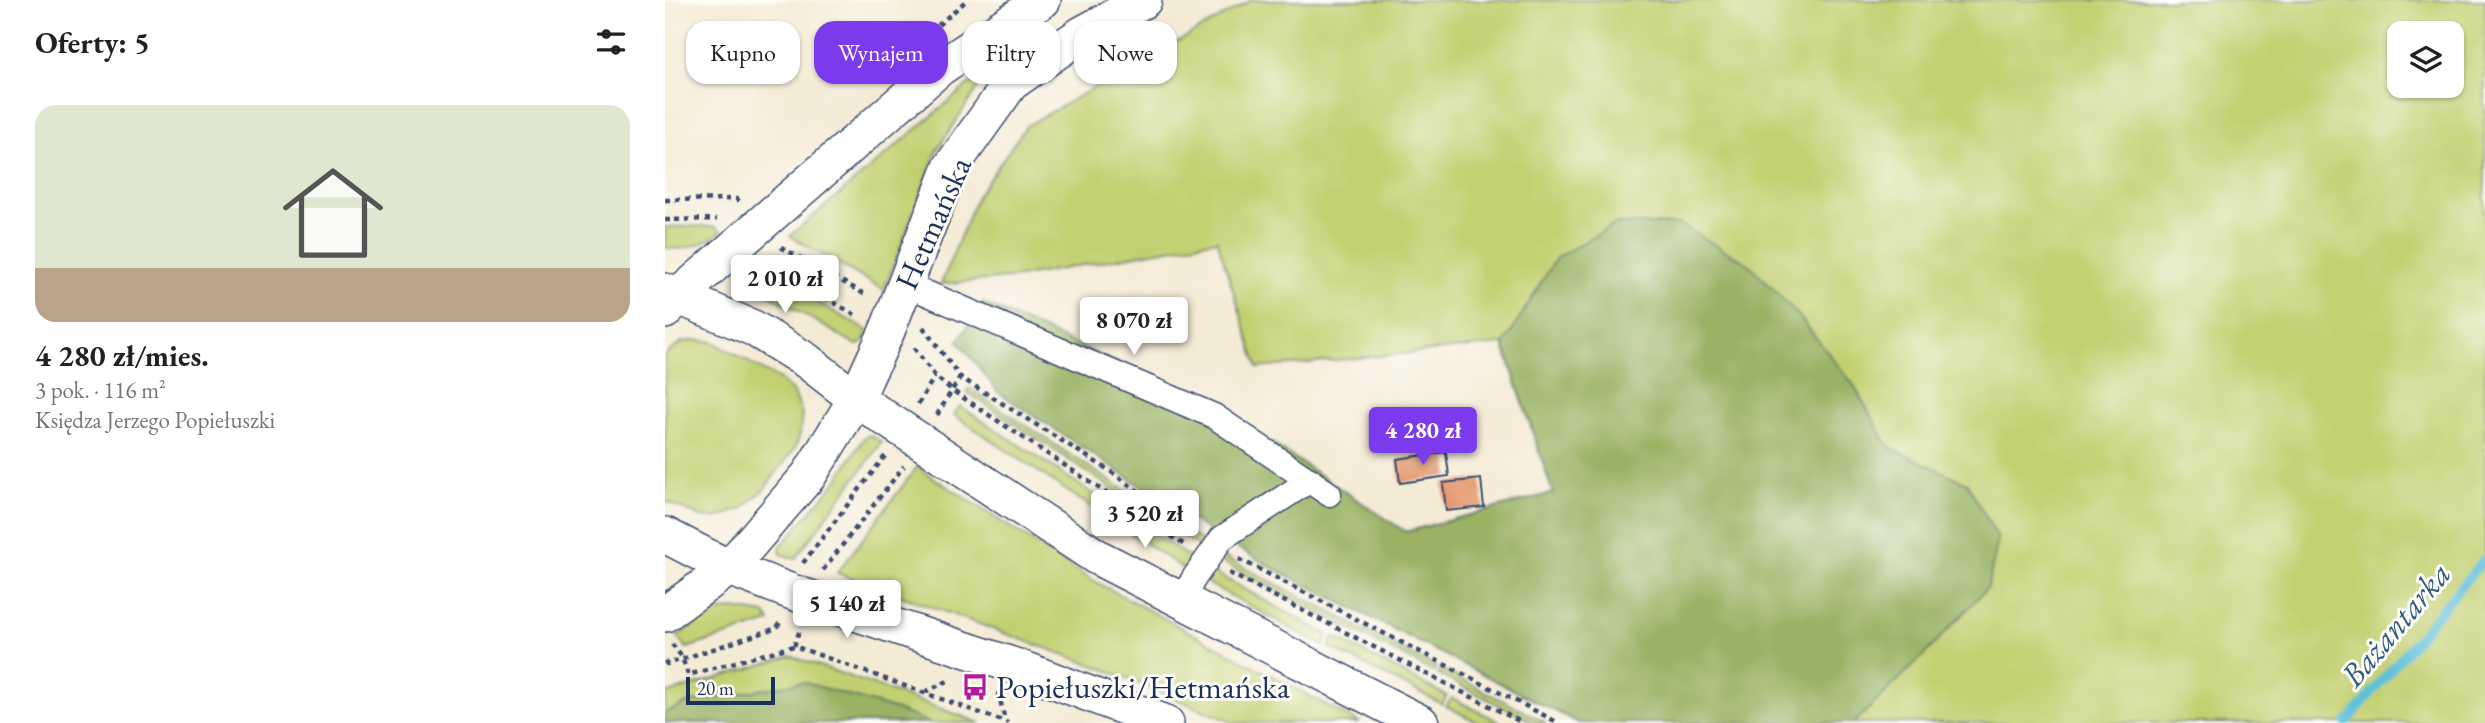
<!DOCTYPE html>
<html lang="pl">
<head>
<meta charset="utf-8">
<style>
  :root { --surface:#fff; --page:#f6f6f6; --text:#202124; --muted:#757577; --line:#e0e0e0; --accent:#7c3aed }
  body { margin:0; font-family:"EB Garamond",serif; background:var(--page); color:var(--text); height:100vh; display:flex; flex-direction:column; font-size:26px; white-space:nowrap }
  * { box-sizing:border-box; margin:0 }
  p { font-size:23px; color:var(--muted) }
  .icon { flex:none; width:38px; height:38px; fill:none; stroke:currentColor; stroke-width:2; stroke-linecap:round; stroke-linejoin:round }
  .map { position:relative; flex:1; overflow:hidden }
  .details { display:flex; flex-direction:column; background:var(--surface); width:665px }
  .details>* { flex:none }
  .banner { position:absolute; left:21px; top:21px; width:665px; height:63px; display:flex; gap:14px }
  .controls { position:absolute; left:1722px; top:21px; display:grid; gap:14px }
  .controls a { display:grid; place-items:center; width:77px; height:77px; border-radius:14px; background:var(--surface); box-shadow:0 2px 5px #0004; font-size:35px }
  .scale { position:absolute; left:21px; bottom:18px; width:89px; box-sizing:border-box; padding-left:7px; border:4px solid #1b2f5e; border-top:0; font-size:19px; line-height:24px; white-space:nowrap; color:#1b2f5e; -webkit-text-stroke:5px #fdfcf7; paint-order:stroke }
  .price { position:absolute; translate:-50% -60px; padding:0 16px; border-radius:7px; background:#fff; color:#222; font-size:23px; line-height:46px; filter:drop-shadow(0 2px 4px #0008) }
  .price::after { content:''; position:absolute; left:50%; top:42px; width:21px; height:16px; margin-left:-10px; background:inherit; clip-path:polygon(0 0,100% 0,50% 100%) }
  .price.on { background:var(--accent); color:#fff }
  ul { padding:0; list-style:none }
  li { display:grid; align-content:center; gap:14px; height:371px; padding:0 35px }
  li+li { border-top:2px solid var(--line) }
  li span { display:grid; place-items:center; height:217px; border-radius:21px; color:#555 }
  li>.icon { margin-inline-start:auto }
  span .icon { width:126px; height:126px; fill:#fffc; stroke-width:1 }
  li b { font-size:30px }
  h2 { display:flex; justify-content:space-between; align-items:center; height:84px; padding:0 35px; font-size:30px }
  .pill { padding:0 24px; border-radius:21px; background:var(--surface); box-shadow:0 2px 5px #0004; font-size:24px; line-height:63px }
  .pill.on { background:var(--accent); color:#fff }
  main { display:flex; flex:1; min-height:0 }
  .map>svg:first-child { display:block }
</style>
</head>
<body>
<main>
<section class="details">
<h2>Oferty: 5<svg class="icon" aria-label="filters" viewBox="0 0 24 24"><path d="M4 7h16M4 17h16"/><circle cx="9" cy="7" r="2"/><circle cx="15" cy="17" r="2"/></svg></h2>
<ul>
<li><span style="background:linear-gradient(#dfe7d0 75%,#b9a48a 0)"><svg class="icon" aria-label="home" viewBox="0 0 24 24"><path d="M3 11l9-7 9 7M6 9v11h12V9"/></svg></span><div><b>4 280 zł/mies.</b><p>3 pok. · 116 m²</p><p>Księdza Jerzego Popiełuszki</p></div></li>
</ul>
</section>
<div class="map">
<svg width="1820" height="723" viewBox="0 0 1820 723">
  <rect width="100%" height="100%" fill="#fdfcf7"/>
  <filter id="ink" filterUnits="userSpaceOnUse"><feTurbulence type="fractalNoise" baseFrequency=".0143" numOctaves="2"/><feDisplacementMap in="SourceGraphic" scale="14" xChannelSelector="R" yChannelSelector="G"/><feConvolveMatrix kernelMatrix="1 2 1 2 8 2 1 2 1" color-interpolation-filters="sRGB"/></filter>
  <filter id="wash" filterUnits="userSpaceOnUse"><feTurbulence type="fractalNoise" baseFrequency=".00686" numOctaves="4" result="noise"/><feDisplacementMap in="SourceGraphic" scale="28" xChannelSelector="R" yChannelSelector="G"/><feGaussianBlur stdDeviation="1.57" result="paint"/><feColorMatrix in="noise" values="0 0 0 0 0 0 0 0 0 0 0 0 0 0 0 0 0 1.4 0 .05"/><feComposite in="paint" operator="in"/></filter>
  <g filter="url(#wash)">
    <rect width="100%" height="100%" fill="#f4ebd5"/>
    <g fill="#c2d071" stroke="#6e8068" stroke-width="2" fill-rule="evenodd">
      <path d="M587,0H1820V723H914L606,567L888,493L838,344L593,368L552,240L354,277L276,284L312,196L361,126ZM1734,33H1787V86H1734Z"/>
      <polygon points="328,64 272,150 219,290 125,236"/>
      <path d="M49,226L57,231C43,242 18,253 0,247V227Z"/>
      <polygon points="90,267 203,331 198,343 194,345 190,344 83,282 82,275"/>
      <polygon points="31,340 48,342 115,380 129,393 137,414 135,434 130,448 99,489 77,509 51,518 36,517 0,501 0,355 17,342"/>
      <polygon points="304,388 542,545 538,549 302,392"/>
      <polygon points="295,406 530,561 525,568 520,570 289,415"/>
      <polygon points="205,435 217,442 130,559 116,554 115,547 170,483 199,438"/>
      <polygon points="252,467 427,580 695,723 569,723 439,669 172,573"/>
      <polygon points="557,556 771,667 769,672 581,575 554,560"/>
      <polygon points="548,572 663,635 659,646 544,584 544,577"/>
      <polygon points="70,609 100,614 105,622 22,648 12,637 48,612"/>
      <polygon points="669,637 782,696 777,704 664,647"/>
      <polygon points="126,656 316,723 0,723 0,694"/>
      <polygon points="776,669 881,723 870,723 773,674"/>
      <polygon points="787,698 837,723 814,723 781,706"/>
    </g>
    <g fill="#99b263" stroke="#5a7060" stroke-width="2">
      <polygon points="951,224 1014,224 1084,264 1132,314 1188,384 1224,447 1302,483 1333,539 1323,587 1261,653 1189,723 914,723 606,567 544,531 333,392 293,341 318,303 552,407 741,532 888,493 839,344 891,258"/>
      <polygon points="138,682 232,710 264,723 0,723 0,713 22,703"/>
    </g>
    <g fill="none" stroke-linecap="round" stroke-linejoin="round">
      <polyline stroke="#5bbfd9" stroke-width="9" points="1681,723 1820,558"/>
    </g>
    <g id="blocks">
      <g fill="#e49a6e">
        <polygon points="483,299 487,326 438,332 434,305"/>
        <polygon points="800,415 804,446 774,450 770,419"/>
        <polygon points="781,452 784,476 735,483 732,459"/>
        <polygon points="816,479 819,507 781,511 778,483"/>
      </g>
    </g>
  </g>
  <g filter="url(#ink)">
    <use href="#blocks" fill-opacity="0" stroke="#3c4b70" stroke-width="2"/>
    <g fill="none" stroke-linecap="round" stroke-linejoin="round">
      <defs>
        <g id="street">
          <polyline points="240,284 549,416 664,494"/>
          <polyline points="517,600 529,578 557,538 645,480"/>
        </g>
        <g id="secondary">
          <polyline points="0,291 88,328 142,361 191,399 432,557 756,723"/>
          <polyline points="0,311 12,297 275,68 378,0"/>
          <polyline points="0,535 64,568 127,592 353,667 501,723"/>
          <polyline points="0,614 64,568 144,475 191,399 222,331 286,167 346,83 417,34 479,0"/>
        </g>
      </defs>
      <use href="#street" stroke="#3c4b70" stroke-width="27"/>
      <use href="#secondary" stroke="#3c4b70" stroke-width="38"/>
      <g stroke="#3c4b70" stroke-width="4.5" stroke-dasharray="5 5" stroke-linecap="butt">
        <polyline points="258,38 302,0"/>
        <polyline points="0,200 72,199 75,202"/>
        <polyline points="0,220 52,219"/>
        <polyline points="116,247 203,296"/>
        <polyline points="99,262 194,317"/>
        <polyline points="258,327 295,377 442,469 531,532"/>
        <polyline points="249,348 270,376 288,391 521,546"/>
        <polyline points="253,404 270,376"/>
        <polyline points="272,415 295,377"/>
        <polyline points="574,559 894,723"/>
        <polyline points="138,563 220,456"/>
        <polyline points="158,570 239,466"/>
        <polyline points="564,573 858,723"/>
        <polyline points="7,644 17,657 23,675 129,646 343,723"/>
        <polyline points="129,646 136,627"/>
        <polyline points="0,661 2,664 112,628 116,620"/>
        <polyline points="260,692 287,679"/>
        <polyline points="331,694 334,695 340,721"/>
      </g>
      <use href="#street" stroke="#fff" stroke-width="24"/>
      <use href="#secondary" stroke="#fff" stroke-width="35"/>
    </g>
  </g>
  <defs>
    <symbol id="bus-bare" viewBox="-9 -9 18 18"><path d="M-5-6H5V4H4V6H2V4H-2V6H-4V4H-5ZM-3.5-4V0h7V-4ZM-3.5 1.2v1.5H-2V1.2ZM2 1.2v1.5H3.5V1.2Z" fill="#b5179e" stroke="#fdfcf7" stroke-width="2.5" paint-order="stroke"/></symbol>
  </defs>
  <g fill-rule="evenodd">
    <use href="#bus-bare" x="291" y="668" width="38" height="38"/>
  </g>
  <g text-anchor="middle" stroke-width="6" stroke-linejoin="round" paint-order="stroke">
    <g font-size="32" fill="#1b2f5e" stroke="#fdfcf7">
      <text transform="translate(268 223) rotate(-66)" y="11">Hetmańska</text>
    </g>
    <g font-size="32" fill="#1b2f5e" stroke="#fdfcf7" text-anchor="start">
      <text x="331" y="698">Popiełuszki/Hetmańska</text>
    </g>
    <g font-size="33" font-style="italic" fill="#2e5a83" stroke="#fdfcf7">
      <text transform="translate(1730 624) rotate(-50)" y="12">Bażantarka</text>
    </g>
  </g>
</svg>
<div class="controls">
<a><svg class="icon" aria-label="layers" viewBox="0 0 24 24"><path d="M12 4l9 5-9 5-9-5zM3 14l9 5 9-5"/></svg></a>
</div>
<div class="scale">20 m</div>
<b class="price" style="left:120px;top:315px">2 010 zł</b>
<b class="price" style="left:469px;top:357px">8 070 zł</b>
<b class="price on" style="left:758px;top:467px">4 280 zł</b>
<b class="price" style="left:480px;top:550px">3 520 zł</b>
<b class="price" style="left:182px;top:640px">5 140 zł</b>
<div class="banner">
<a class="pill">Kupno</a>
<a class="pill on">Wynajem</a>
<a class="pill">Filtry</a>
<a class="pill">Nowe</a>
</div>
</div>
</main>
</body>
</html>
